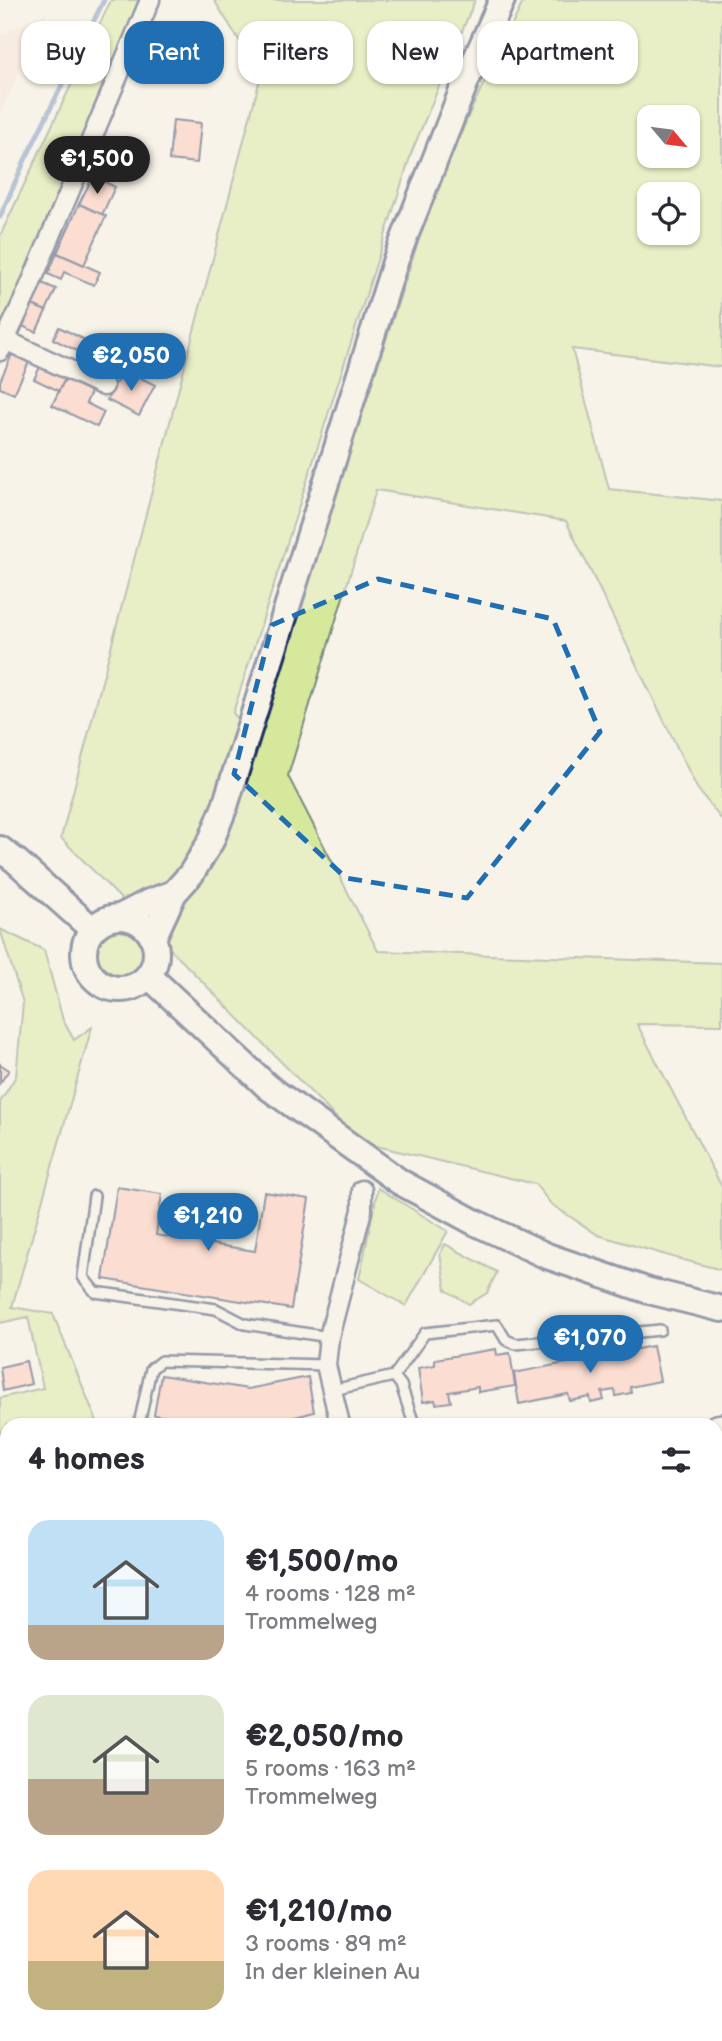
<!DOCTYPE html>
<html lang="en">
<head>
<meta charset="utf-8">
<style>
  :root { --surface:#fff; --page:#f7f7f7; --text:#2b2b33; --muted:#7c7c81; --accent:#1f6fb2 }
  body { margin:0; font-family:"Balsamiq Sans",sans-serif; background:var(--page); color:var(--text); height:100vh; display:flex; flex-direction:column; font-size:26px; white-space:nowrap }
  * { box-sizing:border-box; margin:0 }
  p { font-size:23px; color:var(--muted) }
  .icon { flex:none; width:38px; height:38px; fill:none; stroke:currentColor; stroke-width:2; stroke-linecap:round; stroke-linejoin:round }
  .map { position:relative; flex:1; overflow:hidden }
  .side { position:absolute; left:0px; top:1418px; width:723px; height:625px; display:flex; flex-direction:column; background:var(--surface); border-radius:21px 21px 0 0; box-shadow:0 2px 5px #0004 }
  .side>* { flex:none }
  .top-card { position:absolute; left:21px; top:21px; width:681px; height:63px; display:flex; gap:14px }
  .needle { width:46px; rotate:119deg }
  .controls { position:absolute; left:637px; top:105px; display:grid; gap:14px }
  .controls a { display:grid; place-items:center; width:63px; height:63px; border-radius:14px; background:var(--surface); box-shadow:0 2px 5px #0004; font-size:35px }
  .price { position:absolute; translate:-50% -60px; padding:0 16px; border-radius:24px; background:var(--accent); color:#fff; font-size:23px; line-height:46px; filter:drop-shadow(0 2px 4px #0008) }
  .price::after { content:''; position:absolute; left:50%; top:42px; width:21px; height:16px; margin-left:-10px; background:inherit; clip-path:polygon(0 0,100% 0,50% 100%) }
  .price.current { background:#222; color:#fff }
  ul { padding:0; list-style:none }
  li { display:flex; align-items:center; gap:21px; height:175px; padding:0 28px }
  li span { display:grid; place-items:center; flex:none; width:196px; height:140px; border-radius:21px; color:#555 }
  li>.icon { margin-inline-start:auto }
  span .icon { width:84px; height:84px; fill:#fffc; stroke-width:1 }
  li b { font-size:30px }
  h2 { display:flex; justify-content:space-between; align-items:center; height:84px; padding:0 28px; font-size:30px }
  .tag { padding:0 24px; border-radius:21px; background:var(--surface); box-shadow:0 2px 5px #0004; font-size:24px; line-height:63px }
  .tag.current { background:var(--accent); color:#fff }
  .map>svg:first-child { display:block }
</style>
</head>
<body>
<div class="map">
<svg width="722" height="2041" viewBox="0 0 722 2041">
  <rect width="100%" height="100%" fill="#f7f3e8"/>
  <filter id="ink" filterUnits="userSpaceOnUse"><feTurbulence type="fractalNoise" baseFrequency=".0143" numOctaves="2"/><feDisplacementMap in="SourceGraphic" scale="14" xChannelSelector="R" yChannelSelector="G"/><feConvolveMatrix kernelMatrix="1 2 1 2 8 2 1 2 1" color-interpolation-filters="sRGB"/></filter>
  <g filter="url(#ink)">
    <g fill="#f9e5da">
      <polygon points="48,12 0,113 0,35"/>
      <polygon points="722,1547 722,1660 716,1661 716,1549"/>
      <polygon points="41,2035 93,2035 89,2041 38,2041"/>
    </g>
    <g fill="#d5e89c" stroke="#788c7d" stroke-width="2" fill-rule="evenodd">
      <polygon points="111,0 147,0 0,342 0,236"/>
      <path d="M214,0H475L412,151L233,713L256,740L426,217L470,112L524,0H722V367L572,349L609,489L722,501V820L697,788L566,521L376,490L288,776L378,951L722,963V1025L637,1024L722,1187V1270L676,1258L598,1235L551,1204L535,1184L360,1142L61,838L261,75ZM649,117H688V156H649ZM649,194H688V233H649Z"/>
      <circle cx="120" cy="953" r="25"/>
      <polygon points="0,929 44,950 63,1020 74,1040 92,1027 12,1307 53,1314 98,1424 7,1424 7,1877 0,1898 0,1398 43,1388 28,1317 0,1323 0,1102 16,1076 23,1003"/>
      <polygon points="378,1188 448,1231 406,1306 359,1279"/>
      <polygon points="445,1244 497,1272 487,1293 469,1304 446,1290 440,1254"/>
      <polygon points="7,1984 7,2035 41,2035 38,2041 0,2041 0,1995"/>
    </g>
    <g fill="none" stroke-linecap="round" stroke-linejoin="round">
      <polyline stroke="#698dbb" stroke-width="5" points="0,217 25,160 104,0"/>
    </g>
    <g fill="#fec3b9" stroke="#1b2f5e" stroke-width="2">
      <polygon points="152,26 202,32 199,50 150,44"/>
      <polygon points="173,120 201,123 197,163 169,160"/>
      <polygon points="93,176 115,187 102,215 79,204"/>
      <polygon points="79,204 106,216 84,265 57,253"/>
      <polygon points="57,253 100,272 94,285 64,272 61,280 48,274"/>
      <polygon points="42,283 56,289 46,311 32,305"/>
      <polygon points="32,305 46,311 36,332 22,326"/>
      <polygon points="59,327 85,340 79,352 53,339"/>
      <polygon points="85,340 110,352 105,363 79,352"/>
      <polygon points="12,354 29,362 14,394 0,388 0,381"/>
      <polygon points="40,367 65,379 59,391 34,379"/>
      <polygon points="123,369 155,385 139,416 107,400"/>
      <polygon points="65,379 91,392 86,403 104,412 97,427 52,405"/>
      <polygon points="0,1064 9,1070 0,1083"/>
      <polygon points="117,1187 162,1194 156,1235 255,1251 264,1192 309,1199 291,1309 103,1279"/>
      <polygon points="636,1344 637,1349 653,1346 660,1381 630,1387 631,1393 616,1396 615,1390 602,1392 604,1400 591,1403 590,1397 570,1401 568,1394 519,1404 514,1373 576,1361 575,1356"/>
      <polygon points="496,1349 497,1355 510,1353 515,1386 478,1392 478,1387 449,1392 451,1402 436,1404 435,1400 423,1402 418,1368 435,1365 435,1359"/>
      <polygon points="26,1361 31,1384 3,1391 0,1367"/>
      <polygon points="161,1375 248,1389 308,1377 314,1412 269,1424 210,1424 154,1415"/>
      <polygon points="722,1480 722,1503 716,1505 716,1481"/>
      <polygon points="716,1976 722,1995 722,2001 716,2003"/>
      <polygon points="247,2035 269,2035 270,2041 236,2041 236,2037"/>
      <polygon points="279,2035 311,2035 312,2041 280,2041"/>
      <polygon points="363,2035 364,2041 337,2041 337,2039"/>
      <polygon points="385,2035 402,2035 402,2038 385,2041"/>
      <polygon points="533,2035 545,2035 548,2041 523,2041"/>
      <polygon points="594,2035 627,2035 627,2036 614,2041 596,2041"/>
    </g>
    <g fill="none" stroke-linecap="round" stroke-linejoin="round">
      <defs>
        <g id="service">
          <polyline points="94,1196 83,1277 95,1292 216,1309 245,1324 329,1337"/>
          <polyline points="394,1376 401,1385 414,1424"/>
          <polyline points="333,1390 394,1376 425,1333 497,1325 506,1340 516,1344 660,1330"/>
          <polyline points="139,1424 151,1369 161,1361 326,1365"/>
          <polyline points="716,1457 722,1456"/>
          <polyline points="716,1520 722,1518"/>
          <polyline points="716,1541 722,1539"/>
        </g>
        <g id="minor">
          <polyline points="5,340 104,386"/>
          <polyline points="0,351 26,295 150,0"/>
          <polyline points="340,1424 326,1365 329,1337 362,1210 362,1190"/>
          <polyline points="716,1807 722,1806"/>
          <polyline points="716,2022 722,2020"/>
          <polyline points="581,2035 583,2041"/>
          <polyline points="662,2039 675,2035"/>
          <polyline points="444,2041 455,2035"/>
        </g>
        <g id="tertiary">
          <polyline points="716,1426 722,1425"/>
          <polyline points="0,1914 7,1894"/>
          <polyline points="0,1958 7,1942"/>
        </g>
        <g id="secondary">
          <polyline points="0,849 16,861 92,929"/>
          <polyline points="122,916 149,902 174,893"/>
          <circle cx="120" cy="953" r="36"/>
          <polyline points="153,938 174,893 191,874 211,841 225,806 396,259 466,81 502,0"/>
          <polyline points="149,976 268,1087 400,1182 474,1222 547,1256 649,1291 722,1309"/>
        </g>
      </defs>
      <use href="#service" stroke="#1b2f5e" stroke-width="14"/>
      <use href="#minor" stroke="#1b2f5e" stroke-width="23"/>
      <use href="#tertiary" stroke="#1b2f5e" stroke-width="26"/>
      <use href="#secondary" stroke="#1b2f5e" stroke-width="30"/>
      <use href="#service" stroke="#f7f3e8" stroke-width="9"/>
      <use href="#minor" stroke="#f7f3e8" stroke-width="18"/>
      <use href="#tertiary" stroke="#f7f3e8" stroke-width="21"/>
      <use href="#secondary" stroke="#f7f3e8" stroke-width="24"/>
      <defs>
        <g id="rail">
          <polyline points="716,1610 722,1609"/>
          <polyline points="716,1622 722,1620"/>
          <polyline points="716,1647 722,1646"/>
          <polyline points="55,2041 58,2035"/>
          <polyline points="67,2041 71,2035"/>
        </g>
      </defs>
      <use href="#rail" stroke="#1b2f5e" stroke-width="8"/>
      <use href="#rail" stroke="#f7f3e8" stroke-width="5" stroke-dasharray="16" stroke-linecap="butt"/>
    </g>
  </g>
  <path d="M0 0H722V2041H0ZM378,579L553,619L600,732L467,898L346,878L234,774L272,625Z" fill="#f7f3e8" fill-opacity=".55" fill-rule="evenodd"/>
  <path fill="none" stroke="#1f6fb2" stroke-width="5" stroke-dasharray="14 9" stroke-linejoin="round" d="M378,579L553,619L600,732L467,898L346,878L234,774L272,625Z"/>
</svg>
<div class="controls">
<a><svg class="needle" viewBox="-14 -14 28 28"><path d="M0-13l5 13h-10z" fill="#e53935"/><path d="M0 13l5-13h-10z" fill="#7c7c81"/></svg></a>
<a><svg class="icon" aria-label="locate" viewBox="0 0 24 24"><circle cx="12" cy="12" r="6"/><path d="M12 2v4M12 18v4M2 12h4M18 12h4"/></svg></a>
</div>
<b class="price current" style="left:97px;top:196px">€1,500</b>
<b class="price" style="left:131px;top:393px">€2,050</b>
<b class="price" style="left:208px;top:1253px">€1,210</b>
<b class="price" style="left:590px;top:1375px">€1,070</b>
<div class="top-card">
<a class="tag">Buy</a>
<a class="tag current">Rent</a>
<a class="tag">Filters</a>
<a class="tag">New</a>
<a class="tag">Apartment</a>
</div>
<section class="side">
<h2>4 homes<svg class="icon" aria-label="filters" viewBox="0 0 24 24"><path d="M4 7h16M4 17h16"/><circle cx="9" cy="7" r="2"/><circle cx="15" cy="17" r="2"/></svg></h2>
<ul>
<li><span style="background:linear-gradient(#bfe0f5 75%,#b9a48a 0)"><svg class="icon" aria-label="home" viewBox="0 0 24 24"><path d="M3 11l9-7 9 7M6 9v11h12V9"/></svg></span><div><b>€1,500/mo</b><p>4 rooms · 128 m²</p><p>Trommelweg</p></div></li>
<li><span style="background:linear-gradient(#dfe7d0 60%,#b9a48a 0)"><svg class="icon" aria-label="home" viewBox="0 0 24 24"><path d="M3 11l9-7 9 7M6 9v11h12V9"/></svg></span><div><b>€2,050/mo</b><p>5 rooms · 163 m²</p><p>Trommelweg</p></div></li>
<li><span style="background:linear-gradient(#ffd9b3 65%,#c2b280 0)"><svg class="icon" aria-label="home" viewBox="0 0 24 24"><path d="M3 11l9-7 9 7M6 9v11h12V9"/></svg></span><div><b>€1,210/mo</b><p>3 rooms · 89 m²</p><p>In der kleinen Au</p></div></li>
</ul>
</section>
</div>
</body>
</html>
